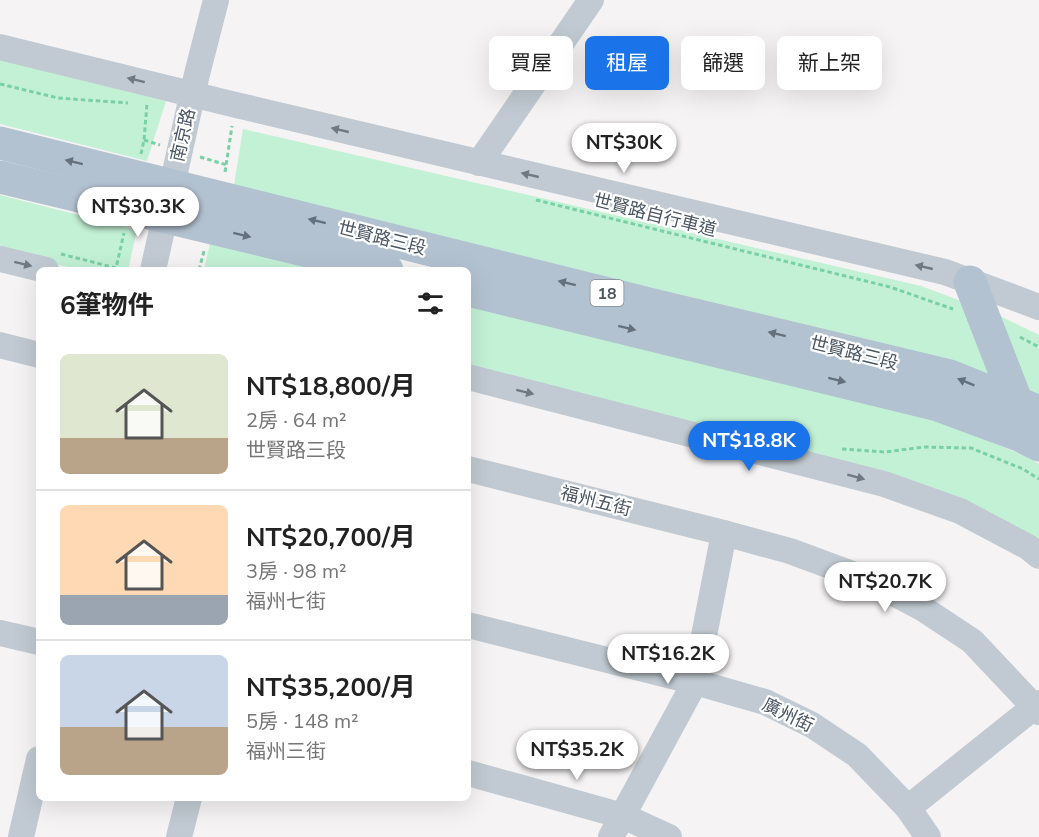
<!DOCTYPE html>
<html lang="zh-TW">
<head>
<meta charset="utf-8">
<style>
  :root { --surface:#fff; --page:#f6f6f6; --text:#222; --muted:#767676; --line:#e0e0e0; --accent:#1a73e8 }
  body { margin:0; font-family:"Nunito Sans","Noto Sans TC",sans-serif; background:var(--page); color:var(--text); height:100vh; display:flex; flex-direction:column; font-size:22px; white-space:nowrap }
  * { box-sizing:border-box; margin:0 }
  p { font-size:20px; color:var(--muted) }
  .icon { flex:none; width:33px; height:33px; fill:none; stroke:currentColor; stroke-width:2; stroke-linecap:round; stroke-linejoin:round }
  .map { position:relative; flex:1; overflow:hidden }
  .panel { position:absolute; left:36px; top:267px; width:435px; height:534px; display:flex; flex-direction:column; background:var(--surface); border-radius:9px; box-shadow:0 6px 24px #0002 }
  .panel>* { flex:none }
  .guide { position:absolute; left:489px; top:36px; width:459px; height:54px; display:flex; gap:12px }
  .price { position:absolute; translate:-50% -51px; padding:0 14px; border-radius:21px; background:#fff; color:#222; font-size:20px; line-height:39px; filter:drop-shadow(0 2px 3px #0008) }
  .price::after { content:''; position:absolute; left:50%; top:36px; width:18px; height:14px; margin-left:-9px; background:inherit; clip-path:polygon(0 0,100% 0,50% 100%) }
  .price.active { background:var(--accent); color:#fff }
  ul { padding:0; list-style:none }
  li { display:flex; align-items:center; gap:18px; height:150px; padding:0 24px }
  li+li { border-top:2px solid var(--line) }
  li span { display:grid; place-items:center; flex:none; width:168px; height:120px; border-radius:9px; color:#555 }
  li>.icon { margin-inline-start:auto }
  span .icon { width:72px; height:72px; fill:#fffc; stroke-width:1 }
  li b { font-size:26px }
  h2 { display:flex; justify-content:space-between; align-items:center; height:72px; padding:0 24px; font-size:26px }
  .pill { padding:0 21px; border-radius:9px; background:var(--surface); box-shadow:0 6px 24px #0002; font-size:21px; line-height:54px }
  .pill.active { background:var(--accent); color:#fff }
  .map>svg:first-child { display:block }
</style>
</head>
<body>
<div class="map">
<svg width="1039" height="837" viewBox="0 0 1039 837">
  <rect width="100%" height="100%" fill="#f5f3f3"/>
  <g fill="#c3f1d5">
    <polygon points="0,60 166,101 147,161 0,124"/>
    <polygon points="243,129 921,286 996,314 1039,335 1039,398 233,191"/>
    <polygon points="0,195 137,230 128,270 79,270 0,250"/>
    <polygon points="210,243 321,270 204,270"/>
    <polygon points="468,306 945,422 1029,458 1039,464 1039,546 1021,531 468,368"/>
  </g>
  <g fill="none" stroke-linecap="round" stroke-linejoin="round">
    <g stroke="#7ad0a6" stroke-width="3" stroke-dasharray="4.5 3" stroke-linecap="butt">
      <polyline points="0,84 58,98 128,103"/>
      <polyline points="144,140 160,145"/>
      <polyline points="141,154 144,140 147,104"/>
      <polyline points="200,157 227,165"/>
      <polyline points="225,172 232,126"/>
      <polyline points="536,200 890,287 953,309"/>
      <polyline points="61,254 116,268 124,233"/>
      <polyline points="199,270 204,251"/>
      <polyline points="1020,337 1039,347"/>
      <polyline points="842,449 885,452 924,447 971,448 1023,469 1039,479"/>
    </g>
    <g stroke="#c1cad2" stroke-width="26">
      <polyline points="0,47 236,105 945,272 1039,307"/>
      <polyline points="479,163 591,0"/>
      <polyline points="0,259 46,270"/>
      <polyline points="153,270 197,74 216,0"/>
      <polyline points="0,345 39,355"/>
      <polyline points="468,377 884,484 960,511 1028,547 1039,556"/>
      <polyline points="468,469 724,533 790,551 871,581 922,608 972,641 1039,712"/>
      <polyline points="468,625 695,682 765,702 812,725 857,755 908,808 928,837"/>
      <polyline points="0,633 39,642"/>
      <polyline points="468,773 623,816 669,837"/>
      <polyline points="908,808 1039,703"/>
      <polyline points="21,837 39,759"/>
      <polyline points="179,837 189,798"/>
      <polyline points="611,837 695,682 724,533"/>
    </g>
    <g stroke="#b3c2d1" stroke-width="33">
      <polyline points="0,143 657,306 950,376 1030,408 1039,413"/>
      <polyline points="0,177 387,270"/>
      <polyline points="970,282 1017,403"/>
      <polyline points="468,290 938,405 1019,435 1039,445"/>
    </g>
  </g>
  <defs><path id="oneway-solid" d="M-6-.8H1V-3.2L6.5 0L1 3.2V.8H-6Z" transform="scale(1.5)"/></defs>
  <g fill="#6e7983">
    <use href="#oneway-solid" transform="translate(136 80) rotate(-166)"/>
    <use href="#oneway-solid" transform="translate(340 130) rotate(-167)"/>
    <use href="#oneway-solid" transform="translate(530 175) rotate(-167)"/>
    <use href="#oneway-solid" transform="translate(23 264) rotate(14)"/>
    <use href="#oneway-solid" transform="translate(924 267) rotate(-167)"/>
    <use href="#oneway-solid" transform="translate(525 392) rotate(14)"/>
    <use href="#oneway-solid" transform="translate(856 477) rotate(15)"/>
  </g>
  <g fill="#64717d">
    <use href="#oneway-solid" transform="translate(74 162) rotate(-166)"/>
    <use href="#oneway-solid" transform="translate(317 221) rotate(-166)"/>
    <use href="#oneway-solid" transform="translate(242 235) rotate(14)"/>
    <use href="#oneway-solid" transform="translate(567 283) rotate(-166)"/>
    <use href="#oneway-solid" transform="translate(627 328) rotate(14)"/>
    <use href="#oneway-solid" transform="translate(777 334) rotate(-166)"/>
    <use href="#oneway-solid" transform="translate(837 380) rotate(14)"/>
    <use href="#oneway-solid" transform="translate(966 382) rotate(-158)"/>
  </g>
  <g text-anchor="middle" stroke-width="4.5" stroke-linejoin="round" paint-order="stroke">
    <rect fill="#fff" stroke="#808990" stroke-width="1.5" x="590.5" y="280" width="33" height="26" rx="4.5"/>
    <g font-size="16" font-weight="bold" fill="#4a5661">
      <text x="607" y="299">18</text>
    </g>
    <g font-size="18" fill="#4a5661" stroke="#fff">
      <text transform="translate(183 135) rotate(-77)" y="6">南京路</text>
      <text transform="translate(655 215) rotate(14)" y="6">世賢路自行車道</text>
      <text transform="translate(382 238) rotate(14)" y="6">世賢路三段</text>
      <text transform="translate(854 353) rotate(14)" y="6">世賢路三段</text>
      <text transform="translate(596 501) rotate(14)" y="6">福州五街</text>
      <text transform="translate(788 715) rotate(26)" y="6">廣州街</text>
    </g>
  </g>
</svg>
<b class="price" style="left:624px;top:174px">NT$30K</b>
<b class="price" style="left:138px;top:238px">NT$30.3K</b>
<b class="price active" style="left:749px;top:472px">NT$18.8K</b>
<b class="price" style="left:885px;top:613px">NT$20.7K</b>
<b class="price" style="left:668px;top:685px">NT$16.2K</b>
<b class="price" style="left:577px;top:781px">NT$35.2K</b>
<div class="guide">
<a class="pill">買屋</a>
<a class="pill active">租屋</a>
<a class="pill">篩選</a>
<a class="pill">新上架</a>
</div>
<section class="panel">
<h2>6筆物件<svg class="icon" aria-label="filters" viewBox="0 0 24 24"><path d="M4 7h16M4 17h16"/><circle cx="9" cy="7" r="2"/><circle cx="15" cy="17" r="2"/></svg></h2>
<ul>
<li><span style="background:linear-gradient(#dfe7d0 70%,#b9a48a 0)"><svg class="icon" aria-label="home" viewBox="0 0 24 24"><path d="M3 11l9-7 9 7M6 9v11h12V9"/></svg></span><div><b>NT$18,800/月</b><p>2房 · 64 m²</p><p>世賢路三段</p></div></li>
<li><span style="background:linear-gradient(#ffd9b3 75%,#9aa5b1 0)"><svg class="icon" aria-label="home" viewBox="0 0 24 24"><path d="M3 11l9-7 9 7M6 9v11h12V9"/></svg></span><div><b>NT$20,700/月</b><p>3房 · 98 m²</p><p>福州七街</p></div></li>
<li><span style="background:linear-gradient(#c9d6e8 60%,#b9a48a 0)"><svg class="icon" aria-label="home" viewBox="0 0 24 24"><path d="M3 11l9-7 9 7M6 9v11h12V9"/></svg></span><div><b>NT$35,200/月</b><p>5房 · 148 m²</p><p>福州三街</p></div></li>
</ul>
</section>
</div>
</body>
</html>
